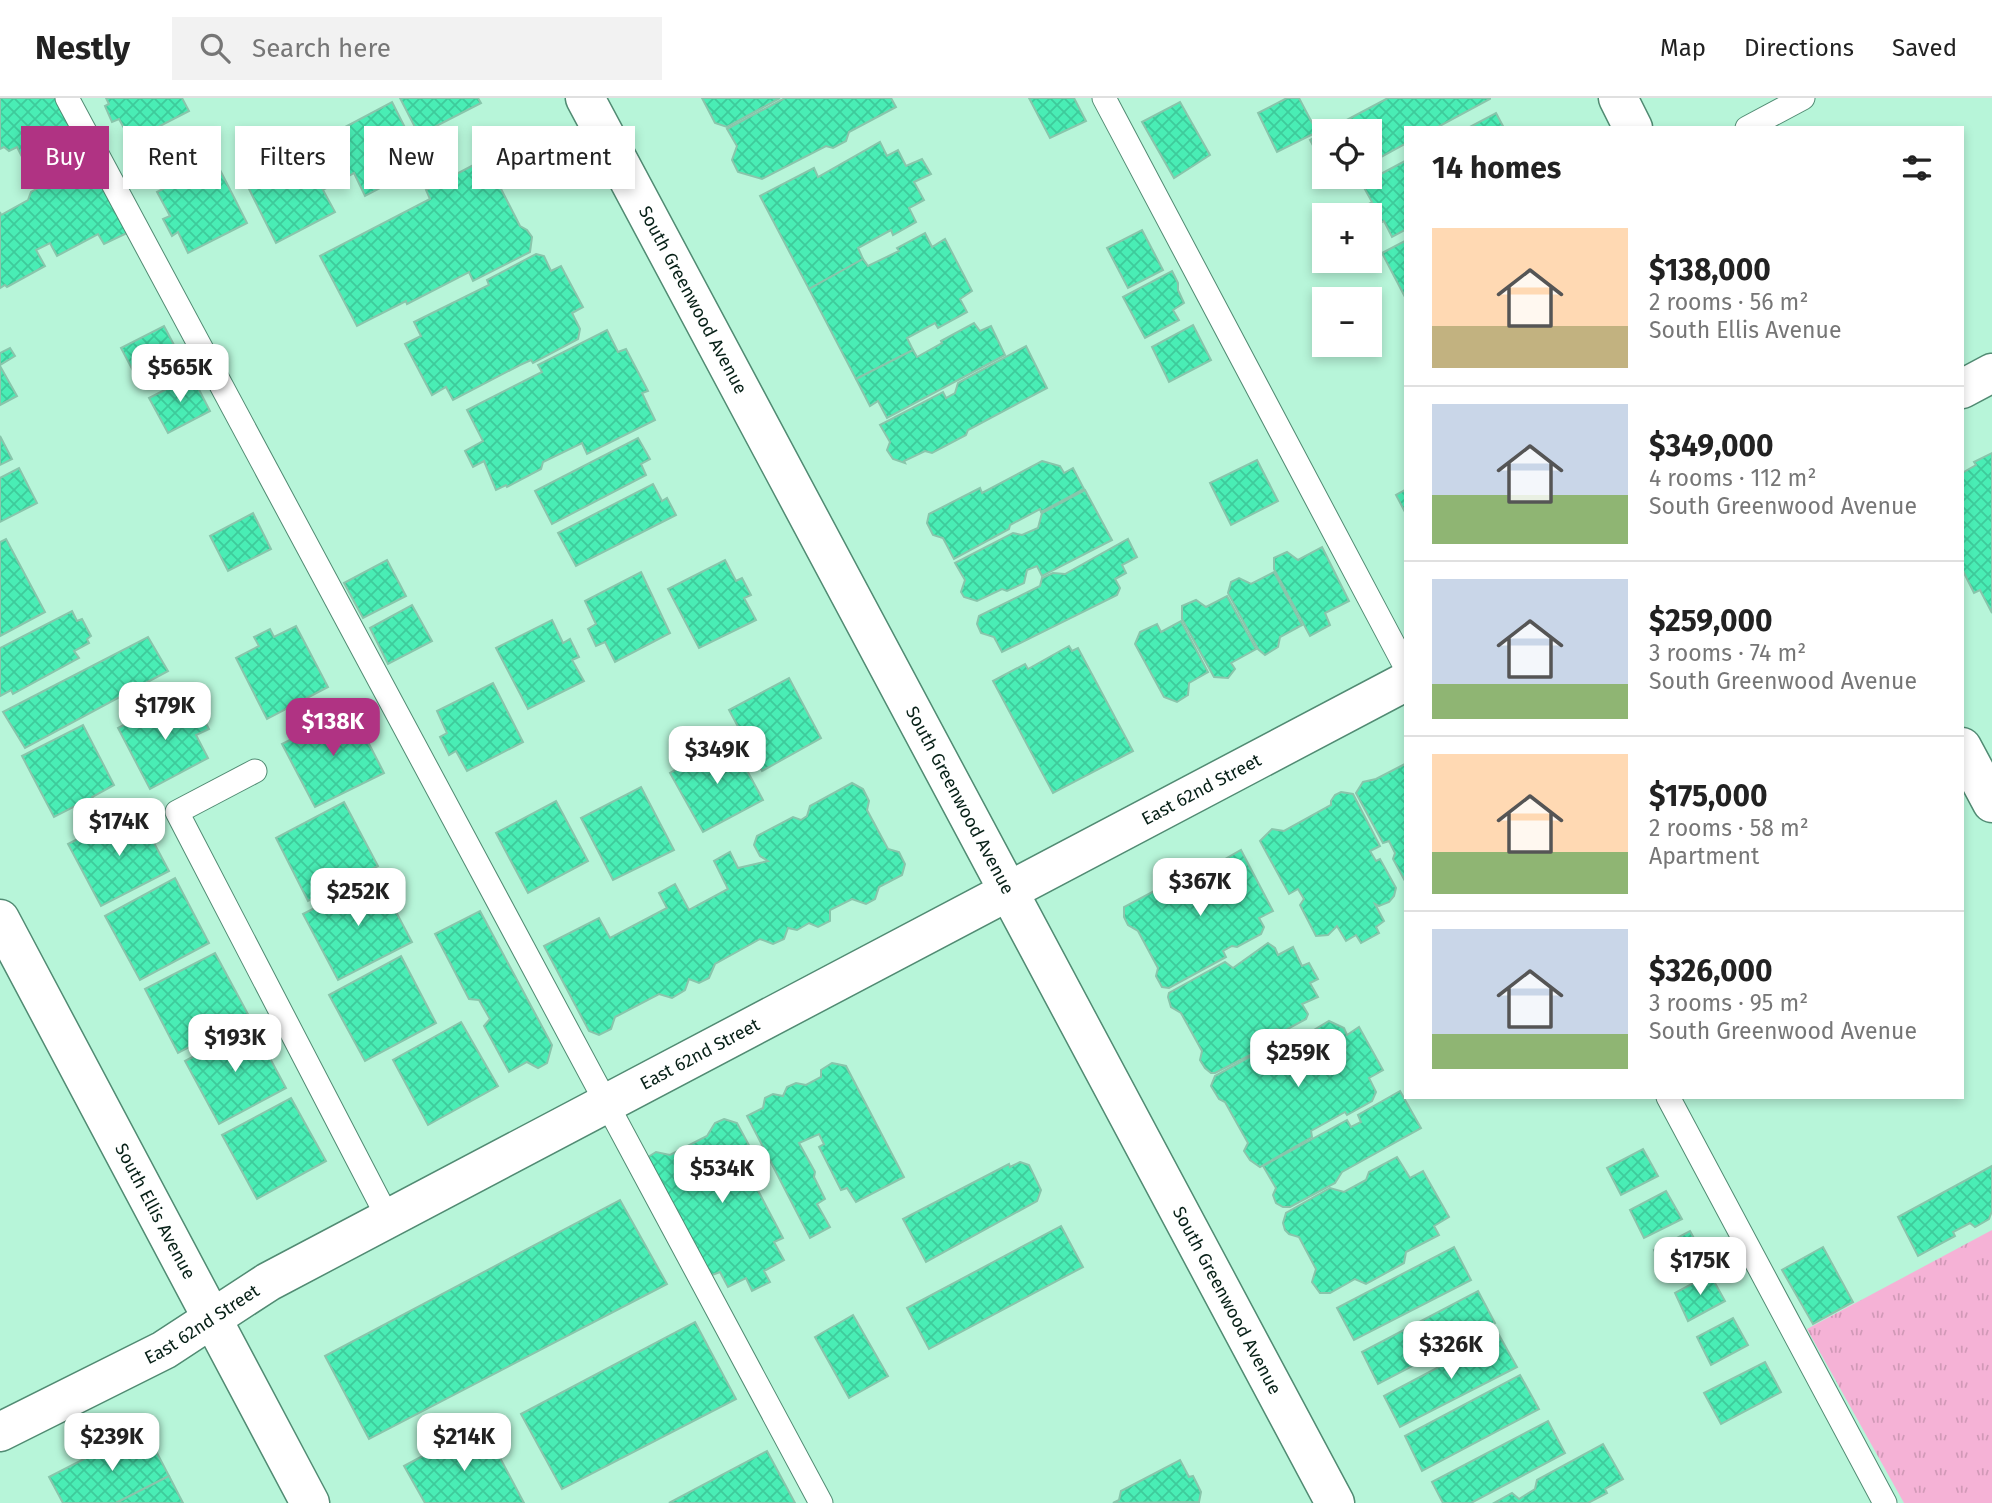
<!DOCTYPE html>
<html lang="en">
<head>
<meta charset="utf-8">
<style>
  :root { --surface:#fff; --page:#f2f2f2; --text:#222; --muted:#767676; --line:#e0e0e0; --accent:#b03383 }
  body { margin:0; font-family:"Fira Sans",sans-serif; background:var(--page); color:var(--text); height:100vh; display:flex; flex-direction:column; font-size:26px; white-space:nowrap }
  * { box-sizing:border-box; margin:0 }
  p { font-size:23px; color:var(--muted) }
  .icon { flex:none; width:38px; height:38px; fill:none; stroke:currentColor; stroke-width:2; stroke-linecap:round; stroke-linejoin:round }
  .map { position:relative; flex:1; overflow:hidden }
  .side { position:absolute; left:1404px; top:28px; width:560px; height:973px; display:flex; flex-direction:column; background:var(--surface); border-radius:0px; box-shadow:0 4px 10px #0003 }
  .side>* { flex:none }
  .guide { position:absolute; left:21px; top:28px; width:665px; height:63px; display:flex; gap:14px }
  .buttons { position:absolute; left:1312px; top:21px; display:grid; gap:14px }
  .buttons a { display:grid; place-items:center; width:70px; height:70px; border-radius:0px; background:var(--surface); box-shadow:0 4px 10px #0003; font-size:35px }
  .price { position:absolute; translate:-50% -60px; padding:0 16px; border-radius:14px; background:#fff; color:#222; font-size:23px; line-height:46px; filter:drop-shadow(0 2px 4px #0008) }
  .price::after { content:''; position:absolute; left:50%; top:42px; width:21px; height:16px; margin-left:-10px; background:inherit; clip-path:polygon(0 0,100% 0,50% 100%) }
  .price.active { background:var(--accent); color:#fff }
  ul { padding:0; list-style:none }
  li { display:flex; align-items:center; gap:21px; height:175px; padding:0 28px }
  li+li { border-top:2px solid var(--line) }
  li span { display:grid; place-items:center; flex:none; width:196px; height:140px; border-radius:0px; color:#555 }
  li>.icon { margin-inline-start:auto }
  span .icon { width:84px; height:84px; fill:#fffc; stroke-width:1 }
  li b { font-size:30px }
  h2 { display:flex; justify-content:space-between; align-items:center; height:84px; padding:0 28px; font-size:30px }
  .pill { padding:0 24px; border-radius:0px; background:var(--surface); box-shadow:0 4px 10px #0003; font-size:24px; line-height:63px }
  .pill.active { background:var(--accent); color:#fff }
  header { display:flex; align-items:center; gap:42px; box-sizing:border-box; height:98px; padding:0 35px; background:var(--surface); border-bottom:2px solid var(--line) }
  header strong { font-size:33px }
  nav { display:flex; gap:38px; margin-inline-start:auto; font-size:24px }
  .search { width:490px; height:63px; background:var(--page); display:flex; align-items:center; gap:18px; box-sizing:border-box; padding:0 24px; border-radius:0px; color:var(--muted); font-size:26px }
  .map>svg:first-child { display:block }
</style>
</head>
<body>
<header>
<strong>Nestly</strong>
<div class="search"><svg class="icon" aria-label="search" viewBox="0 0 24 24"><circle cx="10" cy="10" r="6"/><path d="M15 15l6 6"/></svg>Search here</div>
<nav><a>Map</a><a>Directions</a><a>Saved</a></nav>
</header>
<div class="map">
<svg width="1992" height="1405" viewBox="0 0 1992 1405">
  <defs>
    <pattern id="grass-tufts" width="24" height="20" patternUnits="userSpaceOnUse" patternTransform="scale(1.75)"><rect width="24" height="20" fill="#f5b2d6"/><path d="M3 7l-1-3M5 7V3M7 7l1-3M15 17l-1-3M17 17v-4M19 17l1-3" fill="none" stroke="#d199b7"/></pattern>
    <pattern id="building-cross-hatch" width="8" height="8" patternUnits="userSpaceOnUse" patternTransform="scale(1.75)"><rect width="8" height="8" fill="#49edb5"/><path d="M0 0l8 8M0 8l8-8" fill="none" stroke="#3ecb9b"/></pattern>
  </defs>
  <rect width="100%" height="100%" fill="#b7f5d9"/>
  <polygon fill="url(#grass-tufts)" points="1992,1132 1992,1405 1904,1405 1807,1231"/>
  <g fill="url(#building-cross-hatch)" stroke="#89c5ab" stroke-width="2">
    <polygon points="0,0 56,0 127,135 104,146 98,136 57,158 50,145 36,152 45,168 7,189 5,187 0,190 0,114 1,117 28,102 31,94 38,90 17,49 9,53 4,49 0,51"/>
    <polygon points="106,0 182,0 189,13 131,43 119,21 112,24 105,8 109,6"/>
    <polygon points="400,0 478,0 481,5 419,37"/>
    <polygon points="702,0 780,0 727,29 715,25"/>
    <polygon points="785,0 891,0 896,9 849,34 846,43 833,50 826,48 762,81 738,74 732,62 737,48 727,31"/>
    <polygon points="1029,0 1074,0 1086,23 1050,40"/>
    <polygon points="1287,0 1299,0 1317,34 1277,54 1258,15"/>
    <polygon points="1388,0 1490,0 1490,1 1436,30 1405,30 1405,46 1370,65 1370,33 1326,33"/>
    <polygon points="392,4 424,67 365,98 354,75 347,79 340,63 345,60 332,36"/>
    <polygon points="1180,4 1210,57 1174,80 1142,24"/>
    <polygon points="1496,15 1504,30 1468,30"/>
    <polygon points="1325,34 1325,70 1310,42"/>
    <polygon points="880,44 887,58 898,52 906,68 922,61 931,76 914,84 924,102 909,110 916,124 893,137 891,132 858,150 863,161 809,191 760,98 814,70 818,79"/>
    <polygon points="303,53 316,77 323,73 330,88 323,92 335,114 276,145 245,83"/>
    <polygon points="485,61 493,66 499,77 497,83 520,128 527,132 532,139 530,154 473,183 469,174 407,206 406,203 357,228 320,158 430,101 426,92"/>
    <polygon points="1405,63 1405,132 1392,139 1384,123 1374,128 1370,117 1368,117 1363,109 1372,104 1362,86"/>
    <polygon points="216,64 247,125 188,155 178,134 172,138 163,121 170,118 157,94"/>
    <polygon points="1142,132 1163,172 1128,190 1107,150"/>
    <polygon points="925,135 932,149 945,141 972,193 960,201 967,214 938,230 935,225 907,240 913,252 856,281 809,191 863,161 868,168 899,153 897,150"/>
    <polygon points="1405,143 1405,199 1382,155"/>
    <polygon points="536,156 544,158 551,173 561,168 583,209 572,215 580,231 578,241 533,265 531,262 520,267 453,302 446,289 432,297 405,246 421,238 414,224 489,187 487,182"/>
    <polygon points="1172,173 1178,185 1178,192 1184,205 1173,212 1179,222 1145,240 1123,199"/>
    <polygon points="974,225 980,233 991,228 1005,257 887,320 878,303 870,308 856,281 913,252 917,259 942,245 941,243"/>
    <polygon points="1193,227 1211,262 1169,284 1152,249"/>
    <polygon points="164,228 183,264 140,286 121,250"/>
    <polygon points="607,232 618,254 626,251 648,293 642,295 655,322 587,356 582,345 543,364 541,371 507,389 506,387 496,392 484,363 473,369 465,353 483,343 467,312 542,274 538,267"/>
    <polygon points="1026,248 1047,290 968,332 966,337 932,355 925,353 904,363 905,365 893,361 887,352 890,344 880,327 943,294 946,300 955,295 958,285"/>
    <polygon points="10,250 15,258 0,267 0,255"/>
    <polygon points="0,268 17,298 0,307"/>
    <polygon points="192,278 210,313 168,335 149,300"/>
    <polygon points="0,338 12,361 0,367"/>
    <polygon points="638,340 650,361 641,366 646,377 552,426 535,393"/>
    <polygon points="1992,355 1992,515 1980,492 1974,495 1962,471 1962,375 1976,367 1974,364"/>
    <polygon points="1257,362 1278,403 1231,427 1210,385"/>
    <polygon points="1042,363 1060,368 1064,375 1073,370 1084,391 1041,414 1040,411 1010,427 1009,431 954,461 943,440 933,437 927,425 929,416 980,390 982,395"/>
    <polygon points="19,370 37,405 0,424 0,380"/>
    <polygon points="653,386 662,403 667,400 676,417 576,468 558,435"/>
    <polygon points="1085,392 1112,442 1042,478 1037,468 1027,472 1024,485 1007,493 1002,491 977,503 964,499 961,494 965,482 955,465 1013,435 1022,437 1038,430 1042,415"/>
    <polygon points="1405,392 1405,414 1396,397"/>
    <polygon points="253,415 271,451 228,473 210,438"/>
    <polygon points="6,441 45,514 0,538 0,444"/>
    <polygon points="1128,441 1137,459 1122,467 1126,475 1115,481 1120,490 1117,497 1002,554 994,539 981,535 977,526 979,518 1040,488 1042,480 1053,475 1065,476"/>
    <polygon points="1322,449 1349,503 1325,515 1330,527 1310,538 1274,471 1274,460 1287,454 1298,462"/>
    <polygon points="387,462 406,498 363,520 344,485"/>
    <polygon points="725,462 736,483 742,480 751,497 744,500 756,522 699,550 668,491"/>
    <polygon points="641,474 670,535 615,564 605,544 596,548 588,531 596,526 585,503"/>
    <polygon points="1274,474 1302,527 1280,539 1278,549 1265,557 1258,551 1228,495 1231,484 1239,480 1251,486"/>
    <polygon points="1227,498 1256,551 1231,565 1235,571 1228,580 1214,579 1182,521 1182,508 1196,502 1206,509"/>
    <polygon points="412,507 432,543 388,566 370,530"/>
    <polygon points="72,513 77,523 82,521 91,538 87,541 89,545 74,553 79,560 13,596 11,592 0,598 0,550"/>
    <polygon points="552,522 563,545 570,541 579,559 572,562 584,583 528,611 496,550"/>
    <polygon points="1181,523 1208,574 1189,585 1188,597 1177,604 1164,599 1135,546 1140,534 1157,526 1161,534"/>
    <polygon points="296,528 328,589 267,621 236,560 259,548 254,539 270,531 274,539"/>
    <polygon points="148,539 168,573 25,650 3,614"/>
    <polygon points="1069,548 1072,553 1078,550 1133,653 1053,695 993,583 1025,566 1028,571"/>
    <polygon points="789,580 821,640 762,673 729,612"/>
    <polygon points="493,585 523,644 467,673 456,653 449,657 440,639 447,635 437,613"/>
    <polygon points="178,598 190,622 201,616 209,631 196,637 208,660 150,691 118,630"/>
    <polygon points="351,611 384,675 315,709 282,646"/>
    <polygon points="83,627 114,687 92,699 97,707 84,715 79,706 54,719 22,658"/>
    <polygon points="730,641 763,702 703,734 670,675"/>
    <polygon points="1405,666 1405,783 1393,761 1395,755 1389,743 1383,745 1356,695 1363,684 1376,681"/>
    <polygon points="852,685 863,691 869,703 867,712 888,751 899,754 905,766 902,777 879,789 875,801 866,806 852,801 830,812 830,823 818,829 809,825 797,832 788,830 784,841 773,846 760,841 715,866 709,880 699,885 689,881 685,892 672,900 659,896 615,919 611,931 599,937 589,933 544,848 599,820 610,840 667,810 659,795 675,786 689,812 728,791 714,763 730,754 738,770 768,763 760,758 754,747 757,738 793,719 801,722 807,718 810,708"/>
    <polygon points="641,689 674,752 613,782 581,720"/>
    <polygon points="1341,694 1353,696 1380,748 1370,753 1376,763 1380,761 1396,790 1394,798 1389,804 1379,808 1375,806 1384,823 1376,829 1379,835 1361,845 1356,837 1346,843 1337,828 1328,837 1316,838 1300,807 1304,801 1298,791 1289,796 1260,743 1272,731 1284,733 1331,707 1331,703 1335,697"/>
    <polygon points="556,703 588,763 528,795 496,735"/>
    <polygon points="344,704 378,768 308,803 276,740"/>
    <polygon points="136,711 169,773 101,808 68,746"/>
    <polygon points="1241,752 1273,813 1259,820 1264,829 1261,836 1237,849 1232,848 1223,853 1226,859 1169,890 1162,889 1156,878 1158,870 1138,833 1128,827 1124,819 1124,809 1184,777 1186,780 1196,776 1198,770 1207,765 1218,765"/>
    <polygon points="377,778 412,844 338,882 303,816"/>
    <polygon points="175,780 209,845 140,882 105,818"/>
    <polygon points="480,813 552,947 547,965 538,970 527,964 509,974 484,928 490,921 479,902 469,901 435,836"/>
    <polygon points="1268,845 1275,850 1278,857 1293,849 1302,868 1309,865 1318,881 1310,885 1318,899 1302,906 1308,916 1306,921 1284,933 1276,931 1267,936 1264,950 1215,975 1211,975 1205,970 1200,962 1202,953 1181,915 1171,909 1168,899 1169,895 1225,864 1233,870"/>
    <polygon points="215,855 249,918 178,955 145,891"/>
    <polygon points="401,858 436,925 365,963 329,897"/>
    <polygon points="1329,923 1344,930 1347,937 1359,929 1383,972 1369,980 1376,994 1372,1003 1347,1017 1345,1014 1311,1033 1312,1039 1260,1069 1250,1062 1244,1053 1248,1045 1225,1004 1219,1001 1211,988 1215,978 1264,951 1274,956"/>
    <polygon points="461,924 498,988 428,1027 393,962"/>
    <polygon points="252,927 286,990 219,1026 185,963"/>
    <polygon points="832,965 846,968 904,1079 856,1104 847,1090 841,1092 819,1049 824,1046 819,1036 799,1045 815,1074 814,1079 825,1101 817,1106 830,1129 810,1140 747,1018 763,1010 765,1000 773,996 783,998 787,989 796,985 806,987 821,979 821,972"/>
    <polygon points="1400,993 1421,1030 1342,1074 1335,1085 1290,1109 1283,1109 1276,1105 1273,1097 1276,1090 1263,1068 1347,1022 1351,1029 1361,1024 1358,1017"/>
    <polygon points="291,1000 326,1063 257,1101 222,1037"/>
    <polygon points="724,1021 737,1025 764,1075 752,1081 783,1140 774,1144 784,1162 764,1173 770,1184 752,1193 746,1180 728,1189 720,1174 707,1179 648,1059 656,1054 670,1057 707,1038 715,1025"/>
    <polygon points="1643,1051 1658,1078 1621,1097 1607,1070"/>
    <polygon points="1397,1059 1410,1080 1423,1073 1449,1119 1434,1128 1439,1137 1406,1154 1404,1165 1366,1186 1355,1181 1330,1195 1320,1195 1312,1184 1316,1171 1299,1139 1289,1136 1285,1132 1283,1125 1286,1115 1330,1090 1344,1094 1366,1082 1369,1074"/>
    <polygon points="1020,1064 1029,1067 1041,1092 1037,1103 926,1164 903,1121 1009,1066 1010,1069"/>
    <polygon points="1992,1068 1992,1113 1989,1121 1975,1129 1970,1125 1953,1134 1955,1138 1918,1158 1898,1119"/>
    <polygon points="1666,1093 1682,1121 1644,1140 1630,1112"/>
    <polygon points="620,1102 667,1186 369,1341 325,1258"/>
    <polygon points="1061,1128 1083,1169 929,1251 907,1210"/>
    <polygon points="1690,1133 1705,1160 1667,1179 1654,1152"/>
    <polygon points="1454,1149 1471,1182 1354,1242 1337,1210"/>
    <polygon points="1823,1149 1853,1204 1813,1226 1782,1172"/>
    <polygon points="1710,1176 1725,1203 1688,1223 1675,1195"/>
    <polygon points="1478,1193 1495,1225 1378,1286 1362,1254"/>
    <polygon points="853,1217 888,1278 849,1300 815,1239"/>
    <polygon points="1733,1220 1748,1247 1711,1267 1697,1239"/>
    <polygon points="695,1224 736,1301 562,1391 521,1316"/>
    <polygon points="1499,1237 1517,1269 1400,1329 1384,1298"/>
    <polygon points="1765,1264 1781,1294 1721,1326 1704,1295"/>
    <polygon points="1520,1277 1539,1311 1422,1373 1405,1338"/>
    <polygon points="1548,1323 1565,1355 1471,1405 1443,1405 1432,1384"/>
    <polygon points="482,1326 524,1405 425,1405 404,1368"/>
    <polygon points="144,1330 169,1378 116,1405 63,1405 49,1379"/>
    <polygon points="1603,1346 1623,1381 1605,1391 1607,1395 1588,1405 1494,1405 1512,1395 1519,1401 1535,1391 1537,1382"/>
    <polygon points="767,1353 795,1405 669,1405"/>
    <polygon points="1180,1362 1189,1379 1193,1378 1201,1394 1199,1404 1113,1405 1119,1402 1121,1393"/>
    <polygon points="169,1378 183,1405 116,1405"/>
  </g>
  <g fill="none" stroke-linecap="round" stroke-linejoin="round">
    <defs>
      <g id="service">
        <polyline points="67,0 821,1405"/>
        <polyline points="1104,0 1405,568"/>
        <polyline points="1747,30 1803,0"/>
        <polyline points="255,673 177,714 388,1120"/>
        <polyline points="1668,999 1885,1405"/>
      </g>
      <g id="minor">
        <path id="s1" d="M585,0L1335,1405"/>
        <polyline points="1618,0 1633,30"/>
        <polyline points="1962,291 1992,275"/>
        <polyline points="1962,649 1992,705"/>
        <path id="s2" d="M0,821L310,1405"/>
        <path id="s3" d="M0,1334L164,1252L268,1184L1405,584"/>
      </g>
    </defs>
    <use href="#service" stroke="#518b73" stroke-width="25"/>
    <use href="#minor" stroke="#518b73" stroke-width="41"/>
    <use href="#service" stroke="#fff" stroke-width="23"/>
    <use href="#minor" stroke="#fff" stroke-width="38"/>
  </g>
  <g text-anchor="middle" stroke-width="5" stroke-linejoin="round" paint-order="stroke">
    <g font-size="18" fill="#072017" stroke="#fff">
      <text dy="6" stroke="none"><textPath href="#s1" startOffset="229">South Greenwood Avenue</textPath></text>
      <text dy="6" stroke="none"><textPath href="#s3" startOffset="1363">East 62nd Street</textPath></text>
      <text dy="6" stroke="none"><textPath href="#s1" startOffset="796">South Greenwood Avenue</textPath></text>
      <text dy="6" stroke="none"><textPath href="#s3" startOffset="796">East 62nd Street</textPath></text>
      <text dy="6" stroke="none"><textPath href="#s2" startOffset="331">South Ellis Avenue</textPath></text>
      <text dy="6" stroke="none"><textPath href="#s1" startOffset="1363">South Greenwood Avenue</textPath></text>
      <text dy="6" stroke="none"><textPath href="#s3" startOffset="229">East 62nd Street</textPath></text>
    </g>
  </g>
</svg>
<div class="buttons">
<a><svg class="icon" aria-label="locate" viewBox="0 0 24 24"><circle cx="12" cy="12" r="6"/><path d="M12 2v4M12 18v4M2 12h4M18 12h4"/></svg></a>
<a>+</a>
<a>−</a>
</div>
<b class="price" style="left:180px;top:306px">$565K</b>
<b class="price" style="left:165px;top:644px">$179K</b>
<b class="price active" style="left:333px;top:660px">$138K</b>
<b class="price" style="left:717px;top:688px">$349K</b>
<b class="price" style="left:119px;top:760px">$174K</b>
<b class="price" style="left:1200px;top:820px">$367K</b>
<b class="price" style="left:358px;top:830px">$252K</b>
<b class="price" style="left:235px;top:976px">$193K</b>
<b class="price" style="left:1298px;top:991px">$259K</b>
<b class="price" style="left:722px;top:1107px">$534K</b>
<b class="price" style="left:1700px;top:1199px">$175K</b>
<b class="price" style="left:1451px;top:1283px">$326K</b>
<b class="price" style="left:112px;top:1375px">$239K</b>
<b class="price" style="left:464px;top:1375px">$214K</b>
<div class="guide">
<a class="pill active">Buy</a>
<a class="pill">Rent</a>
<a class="pill">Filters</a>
<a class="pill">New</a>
<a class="pill">Apartment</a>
</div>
<section class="side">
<h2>14 homes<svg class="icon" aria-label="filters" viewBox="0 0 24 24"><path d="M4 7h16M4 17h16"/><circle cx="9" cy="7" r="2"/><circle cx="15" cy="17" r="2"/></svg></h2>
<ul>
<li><span style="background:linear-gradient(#ffd9b3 70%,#c2b280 0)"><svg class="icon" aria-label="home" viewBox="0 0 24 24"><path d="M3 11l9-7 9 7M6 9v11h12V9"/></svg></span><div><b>$138,000</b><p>2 rooms · 56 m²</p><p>South Ellis Avenue</p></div></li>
<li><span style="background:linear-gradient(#c9d6e8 65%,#8fb573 0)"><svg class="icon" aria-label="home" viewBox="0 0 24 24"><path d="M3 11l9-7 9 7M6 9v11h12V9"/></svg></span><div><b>$349,000</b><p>4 rooms · 112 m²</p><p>South Greenwood Avenue</p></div></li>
<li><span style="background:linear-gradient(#c9d6e8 75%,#8fb573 0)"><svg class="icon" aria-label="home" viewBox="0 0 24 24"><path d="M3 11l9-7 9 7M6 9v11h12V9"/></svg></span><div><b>$259,000</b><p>3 rooms · 74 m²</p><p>South Greenwood Avenue</p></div></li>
<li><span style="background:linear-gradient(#ffd9b3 70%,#8fb573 0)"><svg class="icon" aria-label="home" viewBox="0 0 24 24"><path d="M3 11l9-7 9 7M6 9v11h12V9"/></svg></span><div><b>$175,000</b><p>2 rooms · 58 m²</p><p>Apartment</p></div></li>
<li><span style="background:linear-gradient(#c9d6e8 75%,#8fb573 0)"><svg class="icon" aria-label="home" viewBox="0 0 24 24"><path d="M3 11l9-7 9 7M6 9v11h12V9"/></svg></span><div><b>$326,000</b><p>3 rooms · 95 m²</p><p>South Greenwood Avenue</p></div></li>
</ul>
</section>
</div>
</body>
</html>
